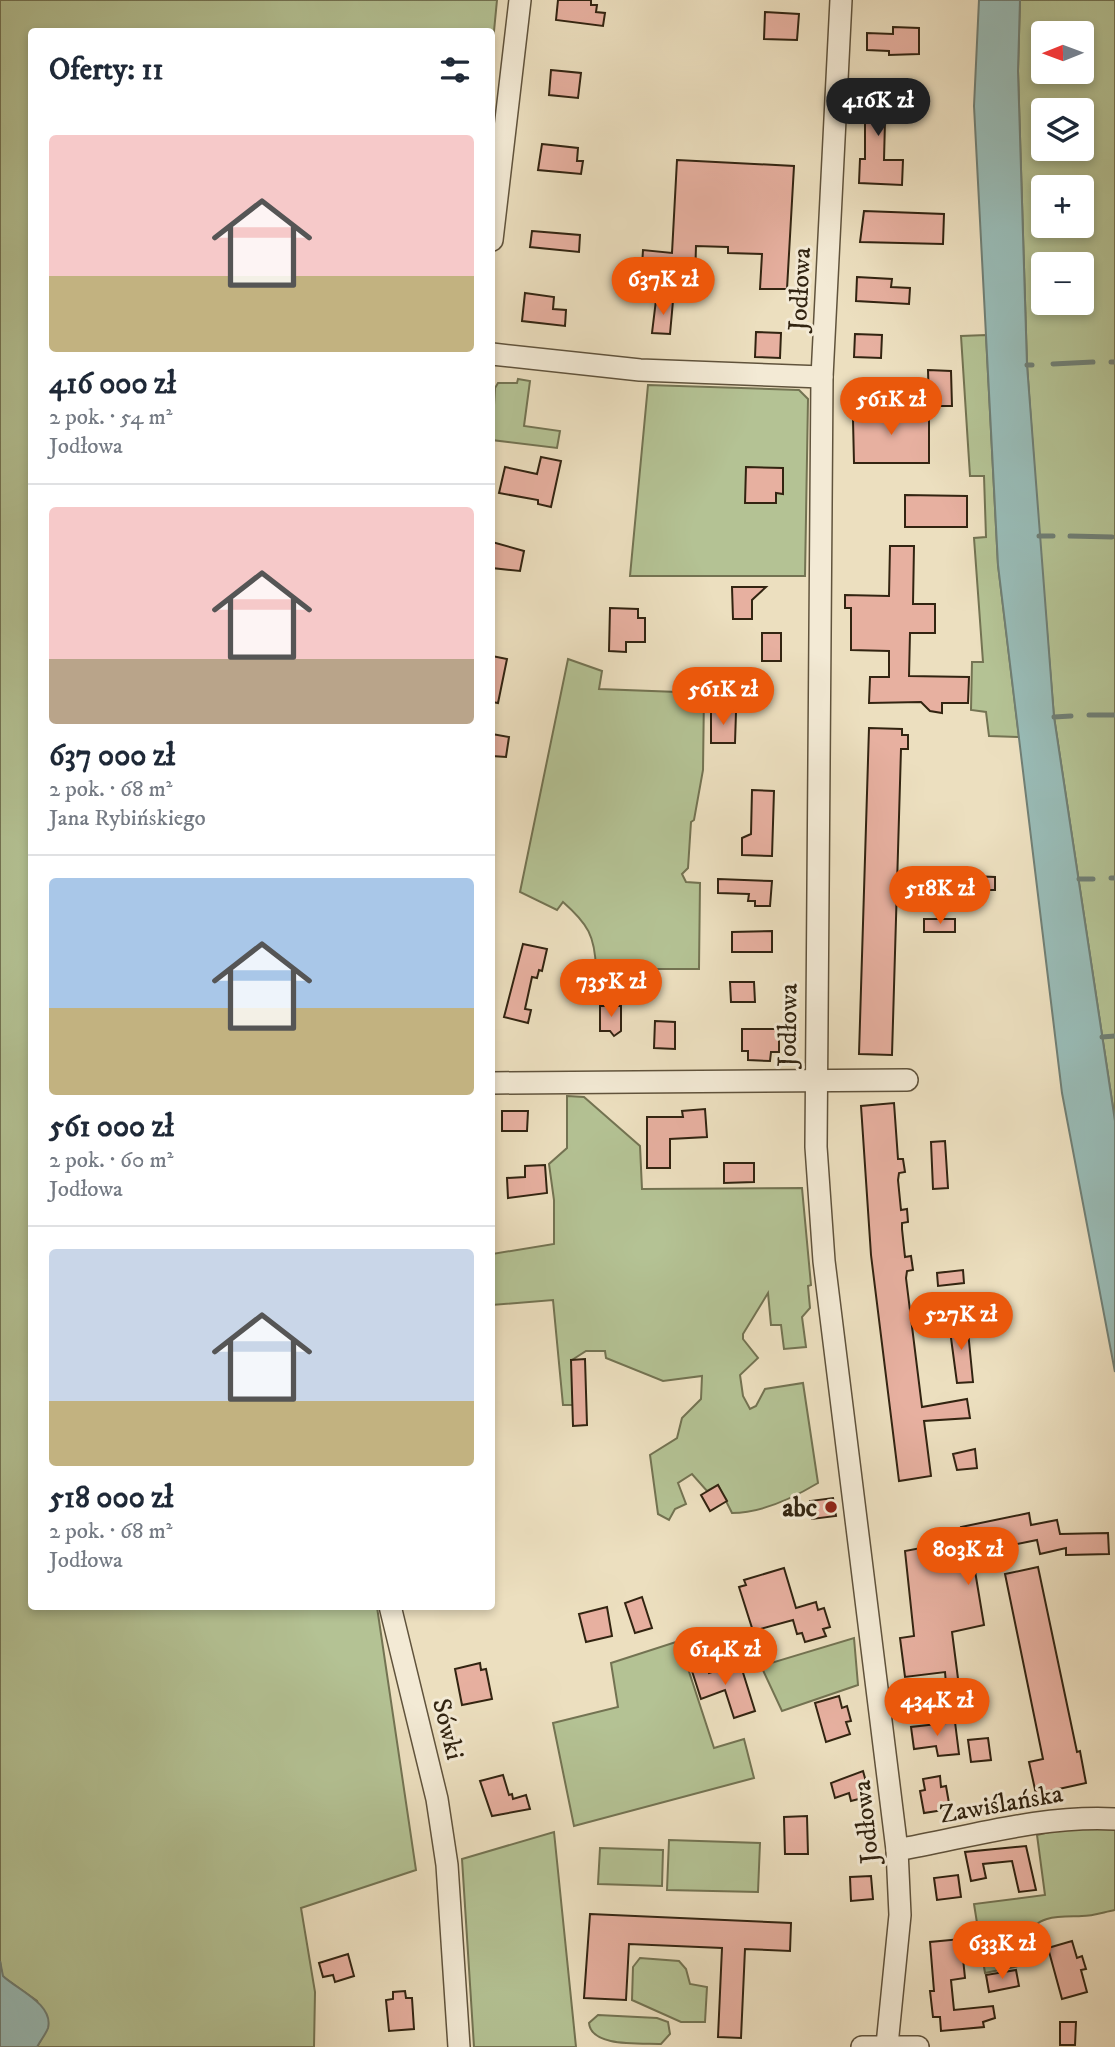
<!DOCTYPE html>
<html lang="pl">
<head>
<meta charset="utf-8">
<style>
  :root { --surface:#fff; --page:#f6f6f7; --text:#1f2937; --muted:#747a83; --line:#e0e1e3; --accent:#ea580c }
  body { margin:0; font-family:"IM FELL DW Pica",serif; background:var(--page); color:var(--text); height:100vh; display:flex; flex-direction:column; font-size:26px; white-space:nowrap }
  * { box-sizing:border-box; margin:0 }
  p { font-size:23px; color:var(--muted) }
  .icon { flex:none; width:38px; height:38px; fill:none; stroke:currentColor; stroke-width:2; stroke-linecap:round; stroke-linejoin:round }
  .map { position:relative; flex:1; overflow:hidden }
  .panel { position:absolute; left:28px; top:28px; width:467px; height:1582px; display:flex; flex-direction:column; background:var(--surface); border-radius:7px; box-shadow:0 4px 10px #0003 }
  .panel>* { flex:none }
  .needle { width:46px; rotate:269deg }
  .controls { position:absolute; left:1031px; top:21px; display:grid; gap:14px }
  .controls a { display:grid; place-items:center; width:63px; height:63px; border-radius:7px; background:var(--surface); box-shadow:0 4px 10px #0003; font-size:35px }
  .price { position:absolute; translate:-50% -60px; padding:0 16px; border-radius:24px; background:var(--accent); color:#fff; font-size:23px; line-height:46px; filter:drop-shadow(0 2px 4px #0008) }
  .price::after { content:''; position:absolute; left:50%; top:42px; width:21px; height:16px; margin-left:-10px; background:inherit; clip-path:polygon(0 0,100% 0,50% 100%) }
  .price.selected { background:#222; color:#fff }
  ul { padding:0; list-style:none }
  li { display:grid; align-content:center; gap:14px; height:371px; padding:0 21px }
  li+li { border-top:2px solid var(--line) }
  li span { display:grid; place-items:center; height:217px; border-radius:7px; color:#555 }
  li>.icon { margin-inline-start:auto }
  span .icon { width:126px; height:126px; fill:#fffc; stroke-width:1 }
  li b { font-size:30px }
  h2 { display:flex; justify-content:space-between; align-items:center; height:84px; padding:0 21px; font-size:30px }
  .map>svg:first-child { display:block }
</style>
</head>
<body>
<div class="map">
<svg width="1115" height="2047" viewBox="0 0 1115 2047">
  <rect width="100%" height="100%" fill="#ecdfbf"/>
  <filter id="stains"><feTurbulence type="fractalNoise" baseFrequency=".00286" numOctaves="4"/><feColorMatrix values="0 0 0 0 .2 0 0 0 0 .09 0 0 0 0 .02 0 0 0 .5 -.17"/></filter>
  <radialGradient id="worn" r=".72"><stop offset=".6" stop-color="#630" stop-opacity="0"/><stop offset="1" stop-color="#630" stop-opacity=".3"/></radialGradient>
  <g fill="#b4c294" stroke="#737352" stroke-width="2" fill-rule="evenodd">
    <polygon points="0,0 497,0 492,52 492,32 32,32 32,1606 377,1607 416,1870 301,1908 315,1992 314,2047 37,2047 48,2027 37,2001 2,1976 0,1961"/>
    <path d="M1020,0H1115V1121L1054,717L1039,536L1027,365L1018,71ZM1043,33H1082V72H1043ZM1043,110H1082V149H1043ZM1043,187H1082V226H1043ZM1043,264H1082V303H1043Z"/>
    <polygon points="986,335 998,565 1019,737 989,736 986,712 971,710 972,662 983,662 974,538 986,537 984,476 970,476 961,336"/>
    <polygon points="518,379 530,381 524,426 560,431 557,448 492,440 495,388 498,383 517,383"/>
    <polygon points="648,385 799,390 808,399 805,576 630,576"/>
    <path d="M568,659L602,671L599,689L704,693L703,770L694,820L691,822L688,868L682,874L686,882L700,883L699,969H596C595,936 588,924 563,902L557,910L520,892Z"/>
    <path d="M567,1096L584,1097L640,1146L642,1189L802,1188L811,1285L808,1286L810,1308L802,1317L806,1347L784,1349L781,1325H771L768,1293L743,1334V1339L758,1358L740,1375L743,1396L750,1409L756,1406L765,1389L803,1383L818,1483C793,1498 762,1513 732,1513L718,1485L707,1491L692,1474L678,1483L686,1504L675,1509L669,1520L658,1514L650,1455L677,1438L682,1418L701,1399L702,1376L663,1381L606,1358L605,1351H586L572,1360L573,1405H563L553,1300L492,1305V1254L554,1244V1200L549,1164L567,1148Z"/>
    <polygon points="854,1638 858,1685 782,1711 761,1666"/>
    <polygon points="679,1641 714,1748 744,1739 754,1778 574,1826 553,1723 618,1707 611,1663"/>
    <path d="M1074,1826L1115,1829V1910C1104,1912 1093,1916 1082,1916C1067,1917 1034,1913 1030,1936C1028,1944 1032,1955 1033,1963L985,1973L974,1904L1045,1895L1037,1835Z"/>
    <polygon points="554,1832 576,2047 474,2047 462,1859"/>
    <polygon points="669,1840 760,1843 758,1892 667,1890"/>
    <polygon points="600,1848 663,1850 662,1886 598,1884"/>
    <polygon points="640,1958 679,1961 686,1969 690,1984 707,1987 705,2022 681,2022 632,2000 633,1967"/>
    <path d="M598,2015L657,2018L668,2022L670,2034L661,2044C639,2043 591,2047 589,2023Z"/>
  </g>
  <g fill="#99bcb7" stroke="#707f75" stroke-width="2">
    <polygon points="979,0 1020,0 1018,71 1027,365 1054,717 1115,1121 1115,1372 1062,1093 998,565 974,106"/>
    <path d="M0,1961L3,1976C16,1989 54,2004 48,2028C46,2034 40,2041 37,2047H0Z"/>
  </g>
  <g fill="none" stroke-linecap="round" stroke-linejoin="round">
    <g stroke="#707f75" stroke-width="5">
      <polyline points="1111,362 1115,362"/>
      <polyline points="1053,364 1093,362"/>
      <polyline points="1027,365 1032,365"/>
      <polyline points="1039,536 1053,536"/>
      <polyline points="1070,536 1112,537"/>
      <polyline points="1089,715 1115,715"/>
      <polyline points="1054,717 1071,716"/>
      <polyline points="1111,878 1115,878"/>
      <polyline points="1079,879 1093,879"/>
      <polyline points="1102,1037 1115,1036"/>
    </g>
  </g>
  <g fill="#e7b0a0" stroke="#322411" stroke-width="2">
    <polygon points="558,0 591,0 591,5 597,5 596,12 605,13 603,26 556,20"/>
    <polygon points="765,12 799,14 797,40 764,39"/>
    <polygon points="893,27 919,28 919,54 889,55 889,51 867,50 867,33 893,34"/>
    <polygon points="551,70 581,73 578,98 549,95"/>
    <polygon points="865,83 893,84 891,121 885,121 884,160 903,160 902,185 859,183 860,159 865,159"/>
    <polygon points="542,144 578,148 577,161 583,161 581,174 538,170"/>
    <polygon points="677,160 794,166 787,289 760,289 762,254 728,253 728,247 696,246 695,279 671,278 671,270 642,266 643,250 672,253"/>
    <polygon points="864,211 944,214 943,244 860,242"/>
    <polygon points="532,231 580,235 579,252 530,247"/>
    <polygon points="857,277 892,279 891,287 910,288 909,304 856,301"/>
    <polygon points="525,293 554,297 553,309 566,310 565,326 522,321"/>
    <polygon points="656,300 673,301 670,334 652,333"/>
    <polygon points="756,332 781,333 780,358 755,357"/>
    <polygon points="855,334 882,335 881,358 854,357"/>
    <polygon points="928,370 951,371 952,406 929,406"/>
    <polygon points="873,399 900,399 900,420 929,420 929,463 854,463 853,420 873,420"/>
    <polygon points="541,457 561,461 551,507 538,504 538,500 499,493 505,467 537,474"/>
    <polygon points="746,467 783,468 783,494 776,493 776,503 745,503"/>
    <polygon points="905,495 967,496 967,527 905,527"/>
    <polygon points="492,542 524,551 520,571 492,568"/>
    <polygon points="890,546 914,546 913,604 935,604 935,633 910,633 909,676 969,677 968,703 942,703 942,713 930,711 921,702 869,703 870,677 889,677 889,651 851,650 851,608 845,608 845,595 889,596"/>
    <polygon points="732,587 766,587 752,600 752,619 733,619"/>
    <polygon points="610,608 638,609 638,618 645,618 645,642 626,642 626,652 609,651"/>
    <rect x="762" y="633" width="19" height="28"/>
    <polygon points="492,656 507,659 498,703 492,702"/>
    <polygon points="711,712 736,712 735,743 711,743"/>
    <polygon points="869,728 902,729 902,735 908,735 908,749 901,749 892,1055 859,1054"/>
    <polygon points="492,734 509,737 506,757 492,756"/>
    <polygon points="752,790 774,791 772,856 742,855 742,838 751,834"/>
    <polygon points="945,875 995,877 995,890 945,890"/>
    <polygon points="718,879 772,881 770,906 755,906 755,901 748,901 749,894 718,893"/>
    <rect x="924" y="919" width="31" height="13"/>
    <polygon points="772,931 772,952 732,952 732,932"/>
    <polygon points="523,944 547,949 542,971 539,970 537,978 532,977 525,1009 531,1010 528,1023 504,1017"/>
    <polygon points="730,982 754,982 755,1002 731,1002"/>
    <polygon points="600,1006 621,1006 621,1031 614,1036 610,1031 600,1031"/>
    <polygon points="655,1021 675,1022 675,1049 654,1048"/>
    <polygon points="742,1029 779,1029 779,1052 771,1052 770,1061 748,1060 748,1051 742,1051"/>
    <polygon points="894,1103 898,1159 903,1159 905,1172 899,1173 898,1180 901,1210 907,1209 908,1222 902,1223 902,1229 905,1257 911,1256 913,1270 907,1271 906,1278 922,1407 967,1399 970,1418 924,1421 931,1476 899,1481 871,1255 861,1106"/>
    <polygon points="705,1109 707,1137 670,1139 670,1168 647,1168 647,1117 683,1117 682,1111"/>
    <polygon points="502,1111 528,1111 527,1131 502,1131"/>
    <polygon points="945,1141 948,1188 933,1189 931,1142"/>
    <polygon points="724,1163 754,1163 754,1182 724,1183"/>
    <polygon points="545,1165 547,1193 508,1198 507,1178 525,1177 525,1166"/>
    <polygon points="963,1270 964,1283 938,1286 937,1273"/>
    <polygon points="967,1321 973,1382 957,1383 949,1323"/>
    <polygon points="585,1359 587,1425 573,1426 571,1360"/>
    <polygon points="975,1449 977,1468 957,1470 953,1454"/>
    <polygon points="718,1485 727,1501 710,1511 701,1495"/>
    <polygon points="833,1498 836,1516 812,1519 810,1501"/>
    <polygon points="1029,1513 1031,1525 1057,1520 1060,1534 1108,1533 1109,1554 1066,1555 1066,1548 1040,1554 1037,1540 972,1553 984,1625 952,1632 960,1694 947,1696 945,1672 905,1677 900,1638 914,1636 905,1551 963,1540 961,1527"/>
    <polygon points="1038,1567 1077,1752 1080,1751 1086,1783 1036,1794 1029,1762 1043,1759 1005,1574"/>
    <polygon points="784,1568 796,1608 816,1602 818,1610 824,1608 830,1627 823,1629 826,1636 805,1642 802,1633 797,1634 793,1620 753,1631 739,1587 746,1585 744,1580"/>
    <polygon points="642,1597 652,1628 635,1633 625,1603"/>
    <polygon points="607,1607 612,1636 586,1642 579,1614"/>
    <polygon points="480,1663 481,1670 486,1669 492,1699 462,1705 455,1669"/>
    <polygon points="706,1663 709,1673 740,1663 755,1711 734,1718 725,1690 701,1699 691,1668"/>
    <polygon points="839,1696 842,1708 847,1706 851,1721 846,1722 850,1734 826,1742 815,1703"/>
    <polygon points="955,1722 959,1754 938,1756 936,1746 914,1749 911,1727"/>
    <polygon points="988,1738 991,1760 971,1762 968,1740"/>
    <polygon points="863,1771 870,1796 851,1801 849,1793 835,1798 831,1783"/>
    <polygon points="503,1775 509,1795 512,1794 513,1799 526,1795 530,1809 492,1816 480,1781"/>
    <polygon points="940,1776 941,1787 946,1786 950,1809 924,1813 920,1791 925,1790 923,1779"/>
    <polygon points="807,1816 808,1854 785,1854 784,1817"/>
    <polygon points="1026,1846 1036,1890 1019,1892 1012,1861 983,1864 986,1878 971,1881 965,1852"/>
    <polygon points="958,1875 961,1897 937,1900 934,1878"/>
    <polygon points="871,1876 873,1899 851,1901 850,1877"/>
    <polygon points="590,1914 791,1923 790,1951 745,1949 741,2038 718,2037 722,1948 629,1944 626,2000 584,1998"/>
    <polygon points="961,1939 965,1978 951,1980 954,2010 993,2006 995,2018 983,2022 984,2027 941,2031 940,2017 933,2017 930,1991 934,1991 930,1942"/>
    <polygon points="1072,1941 1077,1958 1082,1956 1086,1969 1081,1970 1087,1992 1062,1999 1048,1948"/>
    <polygon points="348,1954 354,1976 335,1982 333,1975 323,1977 319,1963"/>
    <polygon points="1016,1970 1019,1986 989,1992 986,1975"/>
    <polygon points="405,1991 406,1998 412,1998 414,2029 389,2031 386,2000 393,1999 393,1992"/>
    <polygon points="1060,2022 1076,2022 1075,2045 1060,2045"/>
  </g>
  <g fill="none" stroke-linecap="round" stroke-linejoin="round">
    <defs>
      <g id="minor">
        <polyline points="841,0 822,377 816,1147 824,1261 897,1850 900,1915 887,2045"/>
        <polyline points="492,240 520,0"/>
        <polyline points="492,354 640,370 822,377"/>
        <polyline points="492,1083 907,1080"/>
        <polyline points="390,1606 437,1799 447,1865 459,2047"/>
        <path d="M897,1850C970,1837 1041,1815 1115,1819"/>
        <polyline points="862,2047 918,2047"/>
      </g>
    </defs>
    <use href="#minor" stroke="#60533c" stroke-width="24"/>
    <use href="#minor" stroke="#f3ead5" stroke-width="21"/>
  </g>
  <circle fill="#8f2418" stroke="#f3ead5" stroke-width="2.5" cx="831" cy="1507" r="7"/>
  <g text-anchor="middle" stroke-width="6" stroke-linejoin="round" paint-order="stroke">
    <g font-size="26" fill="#322411" stroke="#f3ead5">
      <text transform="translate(799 289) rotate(-87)" y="9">Jodłowa</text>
      <text transform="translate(787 1025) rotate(-89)" y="9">Jodłowa</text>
      <text transform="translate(449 1729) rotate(76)" y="9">Sówki</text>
      <text transform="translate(1001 1803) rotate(-10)" y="9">Zawiślańska</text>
      <text transform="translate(865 1822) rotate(-96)" y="9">Jodłowa</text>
    </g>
    <g font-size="26" font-weight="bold" fill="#322411" stroke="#f3ead5" text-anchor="end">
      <text x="817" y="1516">abc</text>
    </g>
  </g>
  <rect width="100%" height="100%" filter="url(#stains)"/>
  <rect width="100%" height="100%" fill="url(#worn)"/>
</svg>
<div class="controls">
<a><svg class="needle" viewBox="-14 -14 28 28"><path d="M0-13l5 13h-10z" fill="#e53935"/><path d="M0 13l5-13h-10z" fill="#747a83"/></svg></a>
<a><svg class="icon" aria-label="layers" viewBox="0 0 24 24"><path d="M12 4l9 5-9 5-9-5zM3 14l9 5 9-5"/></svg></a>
<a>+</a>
<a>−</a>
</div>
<b class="price selected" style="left:878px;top:138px">416K zł</b>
<b class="price" style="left:663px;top:317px">637K zł</b>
<b class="price" style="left:891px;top:437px">561K zł</b>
<b class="price" style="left:723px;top:727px">561K zł</b>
<b class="price" style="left:940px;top:926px">518K zł</b>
<b class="price" style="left:611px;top:1019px">735K zł</b>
<b class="price" style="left:961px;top:1352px">527K zł</b>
<b class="price" style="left:968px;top:1587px">803K zł</b>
<b class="price" style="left:725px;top:1687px">614K zł</b>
<b class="price" style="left:937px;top:1738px">434K zł</b>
<b class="price" style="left:1002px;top:1981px">633K zł</b>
<section class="panel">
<h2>Oferty: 11<svg class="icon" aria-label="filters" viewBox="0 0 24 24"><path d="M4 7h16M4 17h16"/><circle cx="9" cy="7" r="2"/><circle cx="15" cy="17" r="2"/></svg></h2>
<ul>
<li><span style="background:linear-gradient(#f6c9c9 65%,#c2b280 0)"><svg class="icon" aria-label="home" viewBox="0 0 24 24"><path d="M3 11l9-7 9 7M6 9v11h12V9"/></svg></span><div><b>416 000 zł</b><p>2 pok. · 54 m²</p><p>Jodłowa</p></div></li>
<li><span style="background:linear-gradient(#f6c9c9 70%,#b9a48a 0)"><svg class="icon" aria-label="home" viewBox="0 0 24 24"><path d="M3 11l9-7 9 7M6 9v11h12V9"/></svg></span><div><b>637 000 zł</b><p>2 pok. · 68 m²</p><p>Jana Rybińskiego</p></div></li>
<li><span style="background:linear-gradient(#a9c7e8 60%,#c2b280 0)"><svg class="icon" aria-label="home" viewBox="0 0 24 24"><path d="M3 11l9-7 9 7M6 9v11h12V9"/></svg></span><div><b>561 000 zł</b><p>2 pok. · 60 m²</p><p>Jodłowa</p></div></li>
<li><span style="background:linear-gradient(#c9d6e8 70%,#c2b280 0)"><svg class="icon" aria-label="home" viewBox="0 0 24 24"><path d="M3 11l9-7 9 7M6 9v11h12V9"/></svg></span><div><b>518 000 zł</b><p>2 pok. · 68 m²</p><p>Jodłowa</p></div></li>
</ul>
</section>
</div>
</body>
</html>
